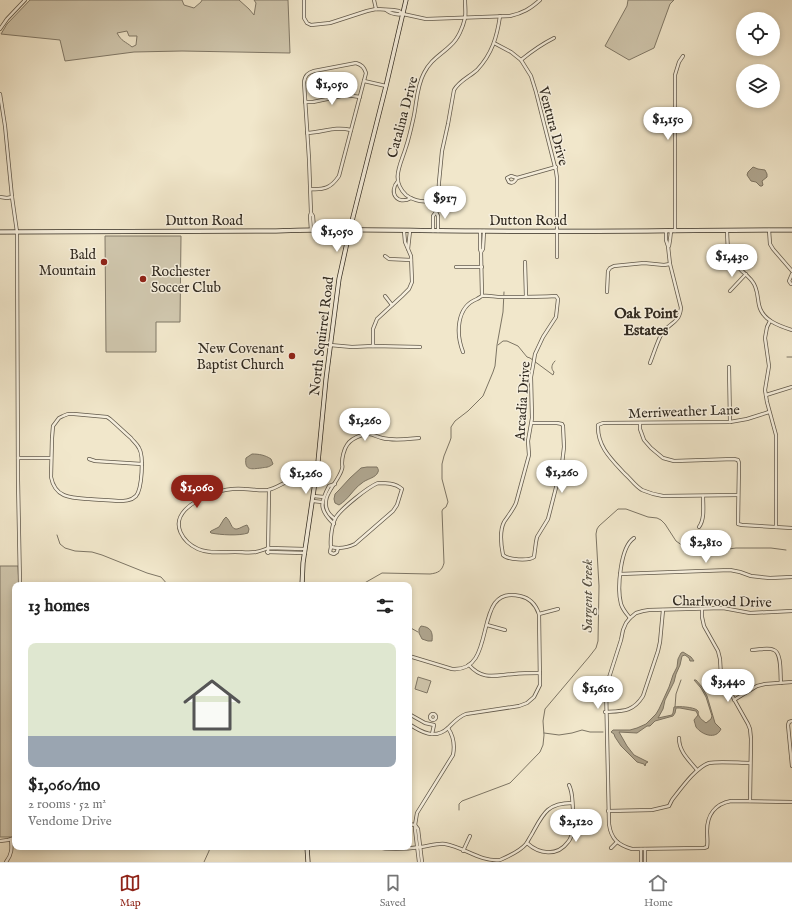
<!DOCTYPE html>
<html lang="en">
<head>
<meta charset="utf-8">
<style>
  :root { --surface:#fff; --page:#f2f2f2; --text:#222; --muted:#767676; --line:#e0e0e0; --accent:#8f2418 }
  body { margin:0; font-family:"IM FELL English",serif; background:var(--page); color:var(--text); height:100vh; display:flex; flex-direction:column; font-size:15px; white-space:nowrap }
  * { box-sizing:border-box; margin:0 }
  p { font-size:13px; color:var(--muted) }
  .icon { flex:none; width:22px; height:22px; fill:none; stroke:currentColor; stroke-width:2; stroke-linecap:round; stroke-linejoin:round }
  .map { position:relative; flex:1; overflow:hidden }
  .side { position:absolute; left:12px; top:582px; width:400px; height:268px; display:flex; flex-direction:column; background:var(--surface); border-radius:8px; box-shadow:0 2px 6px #0003 }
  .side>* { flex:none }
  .buttons { position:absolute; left:736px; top:12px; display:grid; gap:8px }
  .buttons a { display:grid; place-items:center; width:44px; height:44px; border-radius:50%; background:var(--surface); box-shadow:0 2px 6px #0003; font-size:20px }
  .price { position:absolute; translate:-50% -34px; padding:0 9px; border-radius:14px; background:#fff; color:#222; font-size:13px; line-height:26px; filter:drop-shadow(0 1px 2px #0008) }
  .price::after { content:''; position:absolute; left:50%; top:24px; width:12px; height:9px; margin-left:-6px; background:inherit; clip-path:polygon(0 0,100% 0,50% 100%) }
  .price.selected { background:var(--accent); color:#fff }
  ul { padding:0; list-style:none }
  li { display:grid; align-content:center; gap:8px; height:212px; padding:0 16px }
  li+li { border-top:1px solid var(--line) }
  li span { display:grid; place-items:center; height:124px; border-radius:8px; color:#555 }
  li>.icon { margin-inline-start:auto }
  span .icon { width:72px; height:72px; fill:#fffc; stroke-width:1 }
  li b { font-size:17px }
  h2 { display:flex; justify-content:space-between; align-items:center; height:48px; padding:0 16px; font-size:17px }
  .menu { display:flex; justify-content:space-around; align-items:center; height:56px; border-top:1px solid var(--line); background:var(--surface); font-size:11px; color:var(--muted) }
  .menu a { display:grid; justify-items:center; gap:2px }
  .menu .selected { color:var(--accent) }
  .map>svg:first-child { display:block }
</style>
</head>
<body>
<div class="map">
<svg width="792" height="862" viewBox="0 0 792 862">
  <rect width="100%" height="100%" fill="#f1e7cb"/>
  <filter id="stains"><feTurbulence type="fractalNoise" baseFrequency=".005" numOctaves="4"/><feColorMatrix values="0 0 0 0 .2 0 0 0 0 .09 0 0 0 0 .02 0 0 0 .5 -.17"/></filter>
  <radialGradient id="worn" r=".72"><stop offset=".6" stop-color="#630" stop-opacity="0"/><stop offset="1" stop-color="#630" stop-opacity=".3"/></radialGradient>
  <g fill="#d0c7ae" stroke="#807867" fill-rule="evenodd">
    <path d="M30,0H182L184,5L194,8L201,2L202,0H239L249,9L254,15L256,3L254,0H288L290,53L182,51L134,52L65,61L60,40L1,34L7,24ZM127,31L129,36H137L136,45L132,47C125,41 122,42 117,33Z"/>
    <polygon points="628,0 674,0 670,4 654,48 629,60 605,46 627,6"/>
    <polygon points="105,236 181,236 180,322 156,322 156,352 106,352"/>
    <polygon points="0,566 18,566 19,585 15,585 15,836 14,837 0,837"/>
    <polygon points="418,677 431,681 427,693 415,689"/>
  </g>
  <g fill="#b0a791" stroke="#7d7564">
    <polygon points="753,167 758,169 765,170 767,174 767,177 762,181 763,185 762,186 760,186 756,182 751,181 747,175 748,172"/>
    <path d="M252,454C259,454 265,455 271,459L273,464C268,468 266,467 261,468C252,469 244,471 246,458Z"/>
    <path d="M367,467H377C378,469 379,470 378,472C376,478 366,479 362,483C353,489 349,499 339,505L335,503L334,499L335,494L339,490L350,478L361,468Z"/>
    <path d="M226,517C231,521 231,530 237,529C241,528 243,526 247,525L249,529L248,533C239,536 221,535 211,533L210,532L211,531L219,527L224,519Z"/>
    <path d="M421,626C431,627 433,632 432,641H428L422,639L419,633V629Z"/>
    <path d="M683,652L691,657L694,661H690L689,658L685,655L682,656L680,665L676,674L674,682L665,700L663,709L658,718L672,715L673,713L674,707C679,706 693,707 697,710C700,713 697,712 699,716C700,719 704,721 706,723L711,719L712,716L706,697L701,688L694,680H696L702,687L707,696L715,723L721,729C716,740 702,735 696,727C695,725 695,722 694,720L698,715L696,711L680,708H676L675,713L673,716L655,721L650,726H647L637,733L619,732L627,746L634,755L648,762L646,763L645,766L644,764L637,762L621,746L615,737L614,734L611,732L613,730H630L637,728L646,724L656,714L659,709L669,687L673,675L677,667L678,659L681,653Z"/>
  </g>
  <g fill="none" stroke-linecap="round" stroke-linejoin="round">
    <g stroke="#7d7564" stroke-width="1">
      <path d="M498,345L503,341H507L518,346L527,357L530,358L553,375L554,372C551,369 551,365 555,361"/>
      <polyline points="787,357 792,357"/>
      <polyline points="57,535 60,544 65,548 75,551 92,552 102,555 147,573 161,577 168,585"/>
      <path d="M361,585L382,573L430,574C438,573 442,571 444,563L442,511L443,509L446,507L448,502L442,479V464L444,456L450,441L451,438V427L455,421L468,411L483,396L493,372L495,366L497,345L503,312L504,292"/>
      <polyline points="409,627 418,632"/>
      <polyline points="675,707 676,694 681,680"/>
      <polyline points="544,733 559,735 572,733 582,730 590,732 603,732"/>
      <polyline points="459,810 459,804 462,801 510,783 540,752 543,745 544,735 543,721 545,709 589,657 596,648 598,641 599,586 596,534 597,529 599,526 618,509 626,509 648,517 657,518 661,520 665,524 676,541 686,548 696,551 713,551 736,548 771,548 786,550"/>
      <polyline points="204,862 209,851 210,847"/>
    </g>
    <defs>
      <g id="street">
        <path d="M304,0V18L307,23L311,25L330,23L367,11L376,9L393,10L399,11L403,14L426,19L510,16C523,13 530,9 540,0"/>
        <polyline points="374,0 376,9"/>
        <path d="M386,10C391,14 397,15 403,14"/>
        <polyline points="0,29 7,19 25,0"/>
        <polyline points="494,43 511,52 521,60 531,76 536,92 556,171 557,178 557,257"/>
        <path d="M521,60C532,51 542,44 554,38"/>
        <polyline points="364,81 386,86"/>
        <polyline points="0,94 5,126 12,197 17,232 18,480 20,585"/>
        <polyline points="305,102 313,102 346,95 360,97"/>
        <path d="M307,133C324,132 335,126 351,130"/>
        <path d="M517,178C515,181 513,184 509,182L507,178L511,176L517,178L556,167"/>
        <path d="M398,181C388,192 397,206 411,198"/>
        <path d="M310,189C324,190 331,188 339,176L366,73C364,67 362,65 356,63L314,71C308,73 305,75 304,82L309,159L311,213"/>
        <polyline points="0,197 7,198 12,197"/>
        <path d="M438,201C432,201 426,202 420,201C414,200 410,198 406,195C390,180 401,164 406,147C409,138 411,129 413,120C417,104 416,88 424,73C431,59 441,55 451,45C458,39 463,27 465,18C466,13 465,6 465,0"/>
        <polyline points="436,212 438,216 438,231"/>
        <polyline points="311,230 310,216 311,213 313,216 314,229"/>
        <polyline points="769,230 770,244 773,249 792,271"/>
        <path d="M433,231V216L436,212L438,201L439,182L442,151L448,124L454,90C459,81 469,77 477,70C492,54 497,37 500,16"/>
        <polyline points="480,231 480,249 481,252 482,296"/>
        <polyline points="675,231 675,75 679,62 683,56"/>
        <path d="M727,231C728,250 726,256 741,270C745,274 749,277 752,281C758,288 757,296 759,305C762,320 779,326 792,330"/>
        <polyline points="669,246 670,240 671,231"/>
        <polyline points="408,249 410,231"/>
        <polyline points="481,252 483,249 484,231"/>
        <polyline points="385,256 389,259 411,260"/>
        <polyline points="525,262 526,297"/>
        <polyline points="456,267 482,267"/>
        <polyline points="792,274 789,281 791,284 792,284"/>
        <polyline points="730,291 746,274"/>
        <polyline points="607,292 608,271 610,268 614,266 644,263 664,265 670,264"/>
        <polyline points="385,296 392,305"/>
        <polyline points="770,321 767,327 765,338 769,366 765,390 767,402 776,435 776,527"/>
        <polyline points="330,345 352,347 373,346 420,347"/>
        <polyline points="373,346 373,329 377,319 402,296 409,289 412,282 411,256 405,242 404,231"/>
        <path d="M463,352C456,334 456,307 477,299C479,298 480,297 482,296C488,295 495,297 501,297C519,297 538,297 556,296L558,299L556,317L543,337L535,354L534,360L531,377L532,418L528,441L529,455L516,503C513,510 508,516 504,522C499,532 501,545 503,555C508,560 529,561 534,557L536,542L537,537L548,519L562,464L564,447L563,426L562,424L557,423H532"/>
        <path d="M650,363C654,353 657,342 662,333C670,322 679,324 681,308L670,264L668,246L666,240V231"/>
        <polyline points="729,367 730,422"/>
        <polyline points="766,395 792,387"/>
        <path d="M68,414H74L107,417L110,419C117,425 124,432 131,438C133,441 137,444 139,448C144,456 142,489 136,496C131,501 124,501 118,501C108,500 98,500 89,499C71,498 55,498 51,477L52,438L53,426L59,418L63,416Z"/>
        <polyline points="640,423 640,429 644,440 651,448 663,458 674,461 734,459 738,460 739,463 738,524 742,525 792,528"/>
        <polyline points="18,458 51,458"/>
        <polyline points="89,459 95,461 142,464"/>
        <circle cx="300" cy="479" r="4"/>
        <path d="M296,479C286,480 278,488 268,490C260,491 252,489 244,489C234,488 223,490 214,493C204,497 192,502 185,510C171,525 183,542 198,549C209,554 223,552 235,552C242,552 249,553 256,552C260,551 264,550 268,548L305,549"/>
        <path d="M378,483C386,483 395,483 402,489L397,505L393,511L355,544C347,548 340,549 331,547C330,539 332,524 336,517C342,508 368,487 378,483Z"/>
        <path d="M738,495L663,496C656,495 649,493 642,490C635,486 630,478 624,473C611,459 597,446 598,425L603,423L730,422L747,419L769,412"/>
        <polyline points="313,496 324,497"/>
        <polyline points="313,501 322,502"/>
        <path d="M335,519C329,515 325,509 326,501C326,492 339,480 342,469C343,465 342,467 342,463C342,458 344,449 347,445C350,440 356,437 362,435C370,432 374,436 382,438C394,441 407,439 419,438"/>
        <path d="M334,524C319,510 320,503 329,486L335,484"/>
        <path d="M699,527C705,519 703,506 703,496"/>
        <polyline points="331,547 330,552 331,553 334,554 337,552 338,548"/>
        <polyline points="267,552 305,553"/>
        <polyline points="268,553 269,490"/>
        <polyline points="620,574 730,570 740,572 751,576 770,578 792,577"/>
        <polyline points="702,609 702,617 704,626 718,651 720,659 721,676 748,724 750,729 751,739 750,801"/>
        <path d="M792,611L750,613L723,608L649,610L643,611L636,613L630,618L626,623L623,630L621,640L606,687L609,824C611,839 618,845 632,849L704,848L707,847C708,842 707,836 707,831C707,815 715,804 731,801L792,802"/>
        <polyline points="539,614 558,609"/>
        <path d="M630,618C626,613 623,610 621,604C617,589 620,547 634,538"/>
        <polyline points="487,625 505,630"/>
        <path d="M752,650C759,650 768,647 774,650C782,653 780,675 781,683"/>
        <path d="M409,656L452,669C500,673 470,584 520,596C530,598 536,605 539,614L540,685L534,697L527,703L519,706L466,714C458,717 454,722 448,728C435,740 421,732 409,724"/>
        <path d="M469,665C483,681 496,675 514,674C522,673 531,673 540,673"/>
        <polyline points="734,700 757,686 765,684 792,682"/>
        <path d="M605,712C623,711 633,712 643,696L658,651L660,642L663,610"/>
        <polyline points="409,714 425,723 434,725 432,734"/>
        <circle cx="433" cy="717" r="3"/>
        <polyline points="792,721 789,722 788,725 792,766"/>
        <path d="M679,738C679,752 689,760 697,770"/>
        <path d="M608,811L652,810L669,806L672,800C680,790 696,767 709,763C719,761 739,763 750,763"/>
        <path d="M409,824L415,825L417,813L453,755C455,745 454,737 448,728"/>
        <polyline points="0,841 8,840 15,838"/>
        <path d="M527,843C539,854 557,857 568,842C570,840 571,837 572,834C574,826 573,817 573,809C572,800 573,793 569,785"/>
        <path d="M376,847C390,850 406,849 421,847C429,846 438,843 445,844C464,847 480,862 500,860C507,857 521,850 526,844C528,841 530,837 532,834C543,814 547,803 572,803"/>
        <polyline points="611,848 617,842"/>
        <polyline points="641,849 641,862"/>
        <polyline points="645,849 645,862"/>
        <polyline points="463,851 470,836"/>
        <path d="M6,862C12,854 12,849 11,839"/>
        <polyline points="419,862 415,829 415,825 418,829 422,862"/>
      </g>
      <g id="secondary">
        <path d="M0,232L276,231C343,228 410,231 478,231C583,232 687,230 792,230"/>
        <polyline points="302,585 303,563 318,462 326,379 339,279 350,229 386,86 406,0"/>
        <polyline points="307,847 308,862"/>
      </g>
    </defs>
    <use href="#street" stroke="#61594b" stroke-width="4"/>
    <use href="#secondary" stroke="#312a20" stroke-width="5"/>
    <use href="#street" stroke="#f6efdd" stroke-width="2.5"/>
    <use href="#secondary" stroke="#f6efdd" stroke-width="3.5"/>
  </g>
  <g fill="#8f2418" stroke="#f6efdd" stroke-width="1.5">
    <circle cx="104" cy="262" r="4"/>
    <circle cx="143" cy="279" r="4"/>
    <circle cx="292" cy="356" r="4"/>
  </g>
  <g text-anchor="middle" stroke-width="3" stroke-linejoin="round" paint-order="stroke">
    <g font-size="14" fill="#312a20" stroke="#f6efdd">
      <text transform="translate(402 117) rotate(-75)" y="5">Catalina Drive</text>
      <text transform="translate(554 126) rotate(75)" y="5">Ventura Drive</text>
      <text x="204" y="225">Dutton Road</text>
      <text x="528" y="225">Dutton Road</text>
      <text transform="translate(321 336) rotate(-83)" y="5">North Squirrel Road</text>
      <text transform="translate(522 401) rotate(-86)" y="5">Arcadia Drive</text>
      <text transform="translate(684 411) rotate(-2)" y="5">Merriweather Lane</text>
      <text transform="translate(722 601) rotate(1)" y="5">Charlwood Drive</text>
    </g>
    <g font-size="14" fill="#312a20" stroke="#f6efdd" text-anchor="end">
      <text x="96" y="259">Bald<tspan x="96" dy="16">Mountain</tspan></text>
      <text x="151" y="276" text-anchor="start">Rochester<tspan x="151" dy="16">Soccer Club</tspan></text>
      <text x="284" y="353">New Covenant<tspan x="284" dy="16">Baptist Church</tspan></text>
    </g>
    <g font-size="15" font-weight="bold" fill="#312a20" stroke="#f6efdd">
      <text x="646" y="318">Oak Point<tspan x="646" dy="17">Estates</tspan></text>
    </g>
    <g font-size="15" font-style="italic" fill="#575042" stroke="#f6efdd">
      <text transform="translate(587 596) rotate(-90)" y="5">Sargent Creek</text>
    </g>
  </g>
  <rect width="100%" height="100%" filter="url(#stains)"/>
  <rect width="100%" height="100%" fill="url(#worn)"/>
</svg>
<div class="buttons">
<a><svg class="icon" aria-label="locate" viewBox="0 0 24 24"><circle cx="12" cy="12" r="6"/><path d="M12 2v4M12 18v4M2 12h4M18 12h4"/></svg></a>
<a><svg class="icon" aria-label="layers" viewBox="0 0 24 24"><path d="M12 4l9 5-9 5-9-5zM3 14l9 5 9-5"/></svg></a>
</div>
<b class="price" style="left:332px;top:106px">$1,050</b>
<b class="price" style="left:668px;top:141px">$1,150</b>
<b class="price" style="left:445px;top:220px">$917</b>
<b class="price" style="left:337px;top:253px">$1,050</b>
<b class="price" style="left:732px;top:278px">$1,430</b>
<b class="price" style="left:365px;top:442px">$1,260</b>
<b class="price" style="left:562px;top:494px">$1,260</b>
<b class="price" style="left:306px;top:495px">$1,260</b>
<b class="price selected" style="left:197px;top:509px">$1,060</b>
<b class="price" style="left:706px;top:564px">$2,810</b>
<b class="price" style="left:728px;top:703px">$3,440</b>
<b class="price" style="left:598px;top:710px">$1,610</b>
<b class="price" style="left:576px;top:843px">$2,120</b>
<section class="side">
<h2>13 homes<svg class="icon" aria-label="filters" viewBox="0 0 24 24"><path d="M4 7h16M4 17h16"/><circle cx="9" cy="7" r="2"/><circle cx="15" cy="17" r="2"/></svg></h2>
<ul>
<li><span style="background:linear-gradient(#dfe7d0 75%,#9aa5b1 0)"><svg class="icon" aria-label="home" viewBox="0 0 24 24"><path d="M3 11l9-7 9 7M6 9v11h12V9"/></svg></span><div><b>$1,060/mo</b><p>2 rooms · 52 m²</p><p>Vendome Drive</p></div></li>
</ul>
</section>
</div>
<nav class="menu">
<a class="selected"><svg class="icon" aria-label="map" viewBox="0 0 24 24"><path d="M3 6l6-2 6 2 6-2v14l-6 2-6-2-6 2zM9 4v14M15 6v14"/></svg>Map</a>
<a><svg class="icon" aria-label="saved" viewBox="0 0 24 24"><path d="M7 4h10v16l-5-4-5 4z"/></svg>Saved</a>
<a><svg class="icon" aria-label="home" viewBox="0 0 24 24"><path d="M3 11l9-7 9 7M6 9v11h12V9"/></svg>Home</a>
</nav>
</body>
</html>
